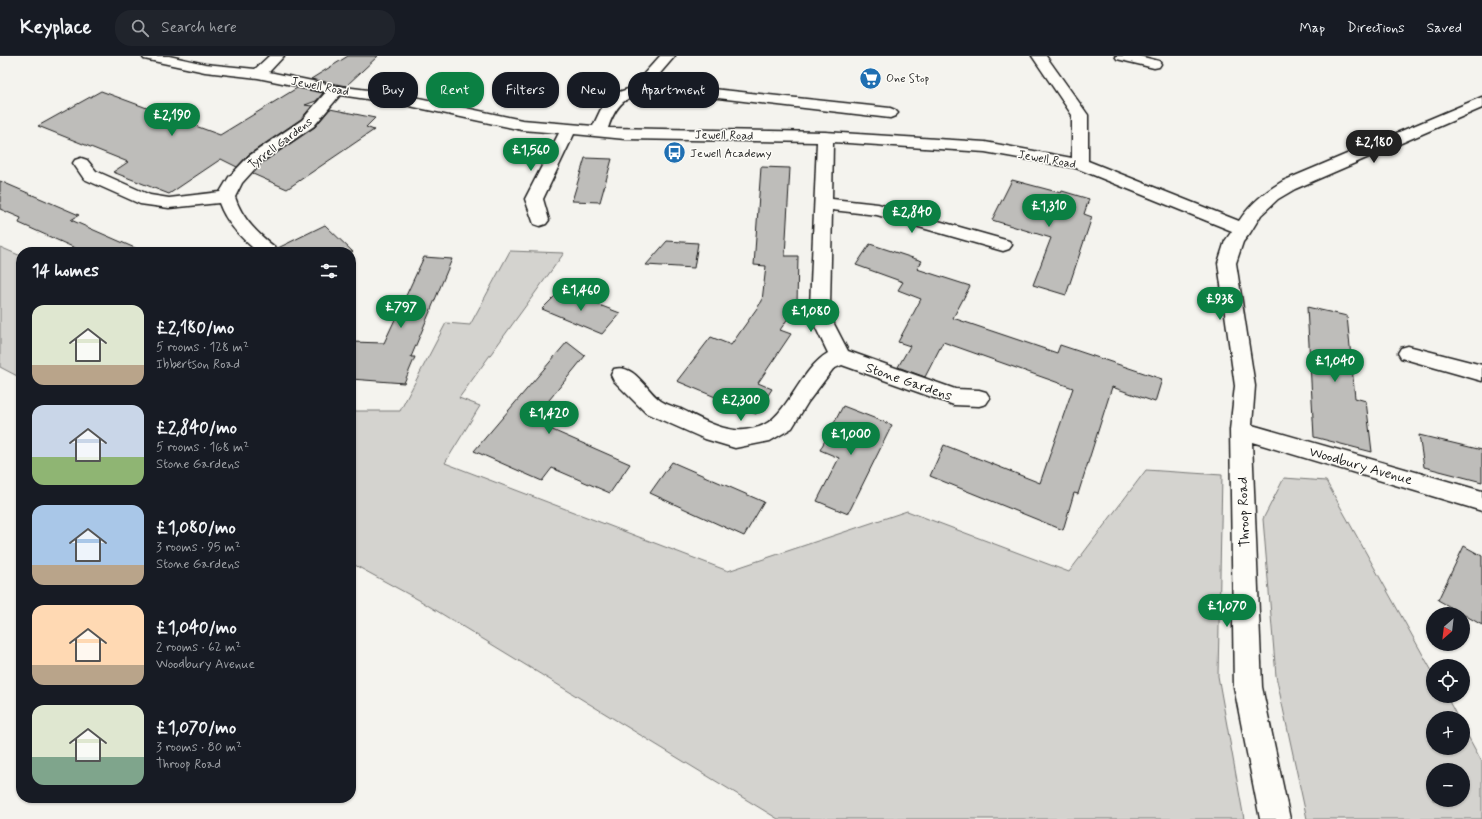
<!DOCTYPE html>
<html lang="en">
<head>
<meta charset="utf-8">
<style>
  :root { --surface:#171b24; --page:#20242c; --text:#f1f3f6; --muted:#9ea1a6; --line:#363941; --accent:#0b8043 }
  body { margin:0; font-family:Mynerve,sans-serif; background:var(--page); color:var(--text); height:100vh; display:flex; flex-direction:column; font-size:15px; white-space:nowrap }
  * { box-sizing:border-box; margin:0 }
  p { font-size:13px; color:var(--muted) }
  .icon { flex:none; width:22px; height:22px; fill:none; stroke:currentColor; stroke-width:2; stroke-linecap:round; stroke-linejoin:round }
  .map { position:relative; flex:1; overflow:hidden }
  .sheet { position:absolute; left:16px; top:191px; width:340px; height:556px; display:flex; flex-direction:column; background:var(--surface); border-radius:16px; box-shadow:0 1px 3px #0004 }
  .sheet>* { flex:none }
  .guide { position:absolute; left:368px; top:16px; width:380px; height:36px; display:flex; gap:8px }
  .needle { width:26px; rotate:208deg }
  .tools { position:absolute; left:1426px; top:551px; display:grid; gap:8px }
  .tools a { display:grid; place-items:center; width:44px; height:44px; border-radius:50%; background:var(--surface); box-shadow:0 1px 3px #0004; font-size:20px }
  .price { position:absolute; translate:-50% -34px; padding:0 9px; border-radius:14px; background:var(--accent); color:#fff; font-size:13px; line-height:26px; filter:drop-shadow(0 1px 2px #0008) }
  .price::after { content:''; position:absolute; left:50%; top:24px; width:12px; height:9px; margin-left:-6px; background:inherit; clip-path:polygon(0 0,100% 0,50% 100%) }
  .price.active { background:#222; color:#fff }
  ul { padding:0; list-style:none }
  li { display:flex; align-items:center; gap:12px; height:100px; padding:0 16px }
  li span { display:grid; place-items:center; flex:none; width:112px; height:80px; border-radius:12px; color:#555 }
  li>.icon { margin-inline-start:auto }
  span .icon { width:48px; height:48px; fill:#fffc; stroke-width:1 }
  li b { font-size:17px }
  h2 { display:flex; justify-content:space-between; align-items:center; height:48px; padding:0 16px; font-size:17px }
  .tag { padding:0 14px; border-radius:16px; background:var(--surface); box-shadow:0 1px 3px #0004; font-size:14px; line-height:36px }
  .tag.active { background:var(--accent); color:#fff }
  header { display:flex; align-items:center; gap:24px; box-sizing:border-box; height:56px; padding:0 20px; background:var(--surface); border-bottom:1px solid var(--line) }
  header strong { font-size:19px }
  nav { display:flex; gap:22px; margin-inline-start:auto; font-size:14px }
  .search { width:280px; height:36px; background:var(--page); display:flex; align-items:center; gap:10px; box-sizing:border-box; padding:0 14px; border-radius:16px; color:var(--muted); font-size:15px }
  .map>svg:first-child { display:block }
</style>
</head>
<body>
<header>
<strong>Keyplace</strong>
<div class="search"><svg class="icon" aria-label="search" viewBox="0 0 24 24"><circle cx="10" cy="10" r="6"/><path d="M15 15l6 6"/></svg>Search here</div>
<nav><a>Map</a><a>Directions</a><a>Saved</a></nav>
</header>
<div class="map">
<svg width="1482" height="763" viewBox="0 0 1482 763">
  <rect width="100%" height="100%" fill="#f4f3ee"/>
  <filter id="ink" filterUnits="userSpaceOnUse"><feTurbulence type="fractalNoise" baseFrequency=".025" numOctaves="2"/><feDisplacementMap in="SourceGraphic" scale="8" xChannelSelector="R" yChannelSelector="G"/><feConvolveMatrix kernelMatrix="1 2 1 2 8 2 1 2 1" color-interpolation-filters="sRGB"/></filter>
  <g filter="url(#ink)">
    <g fill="#d4d3cf" stroke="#787876" fill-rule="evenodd">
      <polygon points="0,191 21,200 21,322 0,311"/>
      <polygon points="510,195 564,197 459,342 480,350 445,407 728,515 907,455 1069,516 1146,414 1222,419 1218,620 1244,763 778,763 419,544 351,507 351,355 400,355 446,267 470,269"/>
      <path d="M1284,422L1326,425L1433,617V640H1446L1458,662H1433V692H1463V671L1482,706V763H1307L1276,620L1263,463ZM1433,714H1463V744H1433Z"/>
    </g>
    <g fill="#bebdba" stroke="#1c1c1c">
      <polygon points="348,0 378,0 346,30 311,23"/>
      <polygon points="297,32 323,37 316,45 305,49 312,50 301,63 248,99 237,111 221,103 169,138 113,116 128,106 38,70 101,35 220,79"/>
      <polygon points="330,53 375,62 366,71 374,74 287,133 253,118 262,107 315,71"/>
      <polygon points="585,102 612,103 600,146 572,145"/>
      <polygon points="761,111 790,112 785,200 798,200 797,249 780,274 791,278 758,327 772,333 756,358 677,325 711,281 731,289 762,245 766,210 754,209"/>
      <polygon points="1012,124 1061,137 1062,135 1089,143 1084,158 1092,161 1066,239 1033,229 1051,182 992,164"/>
      <polygon points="0,125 79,159 71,164 144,196 84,196 19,167 21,162 0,153"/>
      <polygon points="325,169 353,196 280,196 278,192"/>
      <polygon points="667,185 698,187 694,212 646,209"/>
      <polygon points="870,188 922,205 917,213 970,230 953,262 1057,297 1060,289 1162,323 1155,346 1112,331 1078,438 1074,437 1063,474 930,420 944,389 1040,427 1073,332 943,286 925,321 898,311 910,290 898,286 921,243 898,234 903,226 856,209"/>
      <polygon points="424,201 452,203 411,301 415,301 404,327 351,323 351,286 384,287"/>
      <polygon points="561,234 586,244 620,257 602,278 542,253"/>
      <polygon points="1307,251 1347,260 1355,342 1366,345 1372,396 1314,381"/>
      <polygon points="567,286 585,300 532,365 630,408 610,437 552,412 542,425 474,395"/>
      <polygon points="843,350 892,369 848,458 817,445 839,402 820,394"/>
      <polygon points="1419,379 1482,394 1482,426 1424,411"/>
      <polygon points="672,406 764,446 744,480 650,437"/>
      <polygon points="1464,490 1482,500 1482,569 1438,544"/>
    </g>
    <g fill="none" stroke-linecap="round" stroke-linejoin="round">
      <defs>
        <g id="minor">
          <path d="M142,0H169L205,8L255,13L269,0H284L269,16L336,30L400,38L522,64L593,70L601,53L610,41L616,37L631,32L660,0H675L650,29L667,28L890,52L895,54L898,57L895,60L890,62L667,36C634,39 620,37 608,72L825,76L985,86L1072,102V59L1032,0H1046L1088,59V105L1239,165C1251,147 1265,136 1283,125L1482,41V52L1295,133L1278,143L1261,159L1250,177L1243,186L1236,207L1255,330L1252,369L1482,435V455L1252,386L1262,631L1290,763H1260L1234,631L1230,374L1235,330L1218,207L1225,185L1232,175L1076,112L985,96L833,86L832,143L878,148L1009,185L1012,189L1009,193L1003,195L877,159L832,154L830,251L834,268L848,295L955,333L979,334L986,336L990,342L986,348L979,350L954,349L842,309L833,313L808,346L792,372L770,385L735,392L705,383L646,357L614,325L611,319L614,313C634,307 646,334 661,345C667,349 675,351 681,353C697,361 716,372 734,374C741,375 752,373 759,371C787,362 800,313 828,297L814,268L810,251L817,86L625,83L574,78L543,143L549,164L546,168L540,170L534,168L525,143L559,77L522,74L400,48L340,39L314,70L261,106L242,127L235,141C242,163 258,178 276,192L279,196H258C242,183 226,167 219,147L169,152L140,148L84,123L73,107L75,104L81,102L87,104L96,115L150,139L169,142L220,136L229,121L249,100L302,64L326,36L258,22L205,16L144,3Z"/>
          <polygon points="1115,0 1139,0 1159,5 1161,8 1159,11 1154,12 1117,3"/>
          <polygon points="1408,290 1482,309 1482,325 1401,302 1398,297 1401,292"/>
        </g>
      </defs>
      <use href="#minor" stroke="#1c1c1c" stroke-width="3"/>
      <use href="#minor" fill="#fdfcf7" fill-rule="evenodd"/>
    </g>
  </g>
  <defs>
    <symbol id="supermarket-disc" viewBox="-11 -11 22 22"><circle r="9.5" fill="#1f6fb2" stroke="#fdfcf7"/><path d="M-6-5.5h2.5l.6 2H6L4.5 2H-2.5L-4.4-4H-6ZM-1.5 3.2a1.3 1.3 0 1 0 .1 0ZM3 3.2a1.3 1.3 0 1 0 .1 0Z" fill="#fff"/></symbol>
    <symbol id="bus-disc" viewBox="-11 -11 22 22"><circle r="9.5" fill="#1f6fb2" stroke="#fdfcf7"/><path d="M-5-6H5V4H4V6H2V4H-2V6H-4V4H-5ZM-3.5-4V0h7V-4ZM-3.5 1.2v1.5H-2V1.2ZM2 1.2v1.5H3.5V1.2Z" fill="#fff"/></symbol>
  </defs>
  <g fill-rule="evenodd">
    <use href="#supermarket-disc" x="858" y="10" width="25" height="25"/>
    <use href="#bus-disc" x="662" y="84" width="25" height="25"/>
  </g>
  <g text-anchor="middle" stroke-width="3" stroke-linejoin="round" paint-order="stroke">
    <g font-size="12" fill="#1c1c1c" stroke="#fdfcf7" text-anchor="start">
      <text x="886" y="26">One Stop</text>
      <text x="690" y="101">Jewell Academy</text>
    </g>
    <g font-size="12" fill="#1c1c1c" stroke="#fdfcf7">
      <text transform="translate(320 30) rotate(11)" y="4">Jewell Road</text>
      <text transform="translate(724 79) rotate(1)" y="4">Jewell Road</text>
      <text transform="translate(280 87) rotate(-37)" y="4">Tyrrell Gardens</text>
      <text transform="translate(1047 103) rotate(10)" y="4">Jewell Road</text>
    </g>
    <g font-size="14" fill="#1c1c1c" stroke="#fdfcf7">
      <text transform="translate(909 325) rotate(19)" y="5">Stone Gardens</text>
      <text transform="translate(1361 409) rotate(16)" y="5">Woodbury Avenue</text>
      <text transform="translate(1243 456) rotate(-92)" y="5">Throop Road</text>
    </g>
  </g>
</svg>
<div class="tools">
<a><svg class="needle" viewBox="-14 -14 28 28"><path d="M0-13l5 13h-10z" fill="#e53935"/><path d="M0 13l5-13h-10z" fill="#9ea1a6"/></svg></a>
<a><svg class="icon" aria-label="locate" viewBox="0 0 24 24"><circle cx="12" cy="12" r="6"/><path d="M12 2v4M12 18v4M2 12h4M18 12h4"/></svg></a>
<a>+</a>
<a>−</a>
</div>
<b class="price" style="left:172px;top:81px">£2,190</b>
<b class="price active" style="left:1374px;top:108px">£2,180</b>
<b class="price" style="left:531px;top:116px">£1,560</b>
<b class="price" style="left:1049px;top:172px">£1,310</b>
<b class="price" style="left:912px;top:178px">£2,840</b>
<b class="price" style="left:581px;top:256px">£1,460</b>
<b class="price" style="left:1220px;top:265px">£938</b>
<b class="price" style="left:401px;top:273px">£797</b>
<b class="price" style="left:811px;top:277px">£1,080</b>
<b class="price" style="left:1335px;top:327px">£1,040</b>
<b class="price" style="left:741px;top:366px">£2,300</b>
<b class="price" style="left:549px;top:379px">£1,420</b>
<b class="price" style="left:851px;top:400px">£1,000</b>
<b class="price" style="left:1227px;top:572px">£1,070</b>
<div class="guide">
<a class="tag">Buy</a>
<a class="tag active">Rent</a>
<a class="tag">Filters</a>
<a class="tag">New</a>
<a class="tag">Apartment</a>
</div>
<section class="sheet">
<h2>14 homes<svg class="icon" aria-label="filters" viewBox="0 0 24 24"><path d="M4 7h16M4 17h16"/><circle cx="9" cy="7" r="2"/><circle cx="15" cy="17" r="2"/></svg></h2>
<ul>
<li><span style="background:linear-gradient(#dfe7d0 75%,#b9a48a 0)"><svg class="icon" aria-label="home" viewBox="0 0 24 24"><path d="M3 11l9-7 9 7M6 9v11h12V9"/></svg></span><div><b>£2,180/mo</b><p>5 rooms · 128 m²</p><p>Ibbertson Road</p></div></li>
<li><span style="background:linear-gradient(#c9d6e8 65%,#8fb573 0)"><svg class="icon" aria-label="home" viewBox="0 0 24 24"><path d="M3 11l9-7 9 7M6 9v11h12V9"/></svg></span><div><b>£2,840/mo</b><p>5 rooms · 168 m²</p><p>Stone Gardens</p></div></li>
<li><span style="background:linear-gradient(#a9c7e8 75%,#b9a48a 0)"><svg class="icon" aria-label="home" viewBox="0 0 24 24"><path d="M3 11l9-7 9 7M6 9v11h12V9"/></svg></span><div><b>£1,080/mo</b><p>3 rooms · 95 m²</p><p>Stone Gardens</p></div></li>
<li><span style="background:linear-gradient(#ffd9b3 75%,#b9a48a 0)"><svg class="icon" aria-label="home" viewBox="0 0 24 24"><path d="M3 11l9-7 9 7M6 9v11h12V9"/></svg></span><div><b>£1,040/mo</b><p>2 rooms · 62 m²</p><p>Woodbury Avenue</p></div></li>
<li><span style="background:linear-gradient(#dfe7d0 65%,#7fa58c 0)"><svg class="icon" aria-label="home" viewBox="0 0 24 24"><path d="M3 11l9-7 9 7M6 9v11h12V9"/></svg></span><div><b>£1,070/mo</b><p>3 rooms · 80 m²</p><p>Throop Road</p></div></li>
</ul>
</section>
</div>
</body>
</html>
